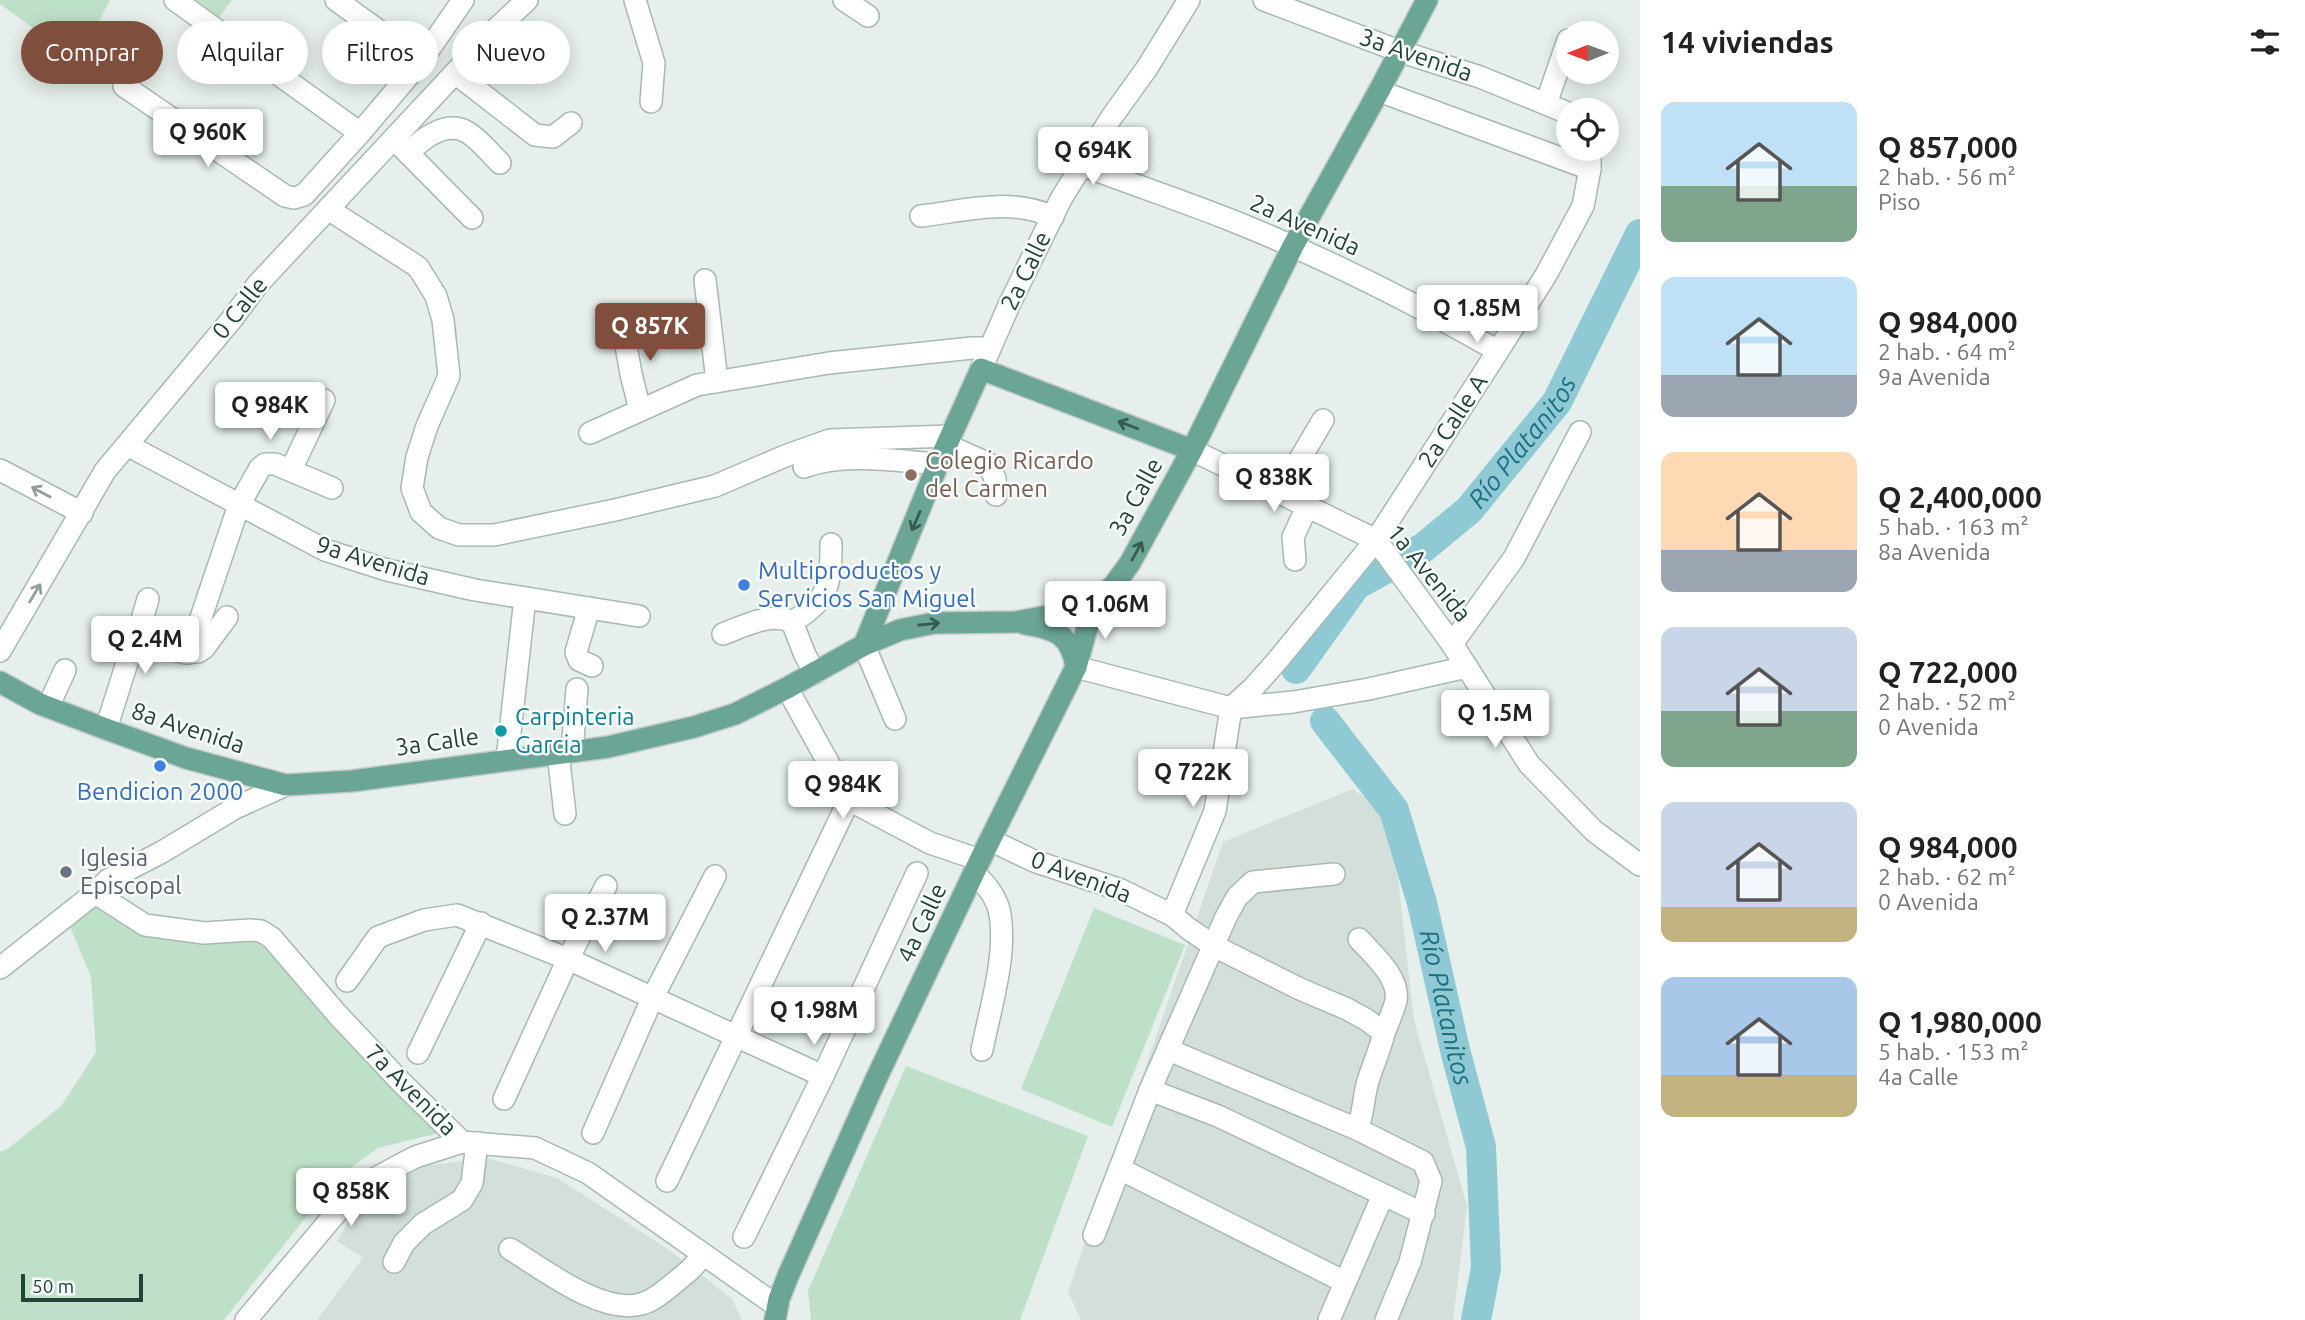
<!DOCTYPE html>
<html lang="es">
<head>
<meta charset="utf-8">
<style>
  :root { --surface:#fff; --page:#f2f2f2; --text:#222; --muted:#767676; --accent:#804e3d }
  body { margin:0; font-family:Ubuntu,sans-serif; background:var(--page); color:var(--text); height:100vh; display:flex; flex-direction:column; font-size:26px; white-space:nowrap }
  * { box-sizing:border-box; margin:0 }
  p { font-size:23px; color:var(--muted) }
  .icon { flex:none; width:38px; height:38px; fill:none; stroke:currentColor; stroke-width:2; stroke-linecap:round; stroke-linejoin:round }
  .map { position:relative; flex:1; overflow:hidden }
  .details { display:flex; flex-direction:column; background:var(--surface); width:665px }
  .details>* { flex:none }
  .hud { position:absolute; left:21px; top:21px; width:665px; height:63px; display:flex; gap:14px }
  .needle { width:46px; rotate:269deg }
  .controls { position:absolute; left:1556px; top:21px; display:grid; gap:14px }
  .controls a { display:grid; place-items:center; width:63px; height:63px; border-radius:50%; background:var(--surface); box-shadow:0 4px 18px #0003; font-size:35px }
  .scale { position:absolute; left:21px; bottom:18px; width:122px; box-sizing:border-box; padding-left:7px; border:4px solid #24423a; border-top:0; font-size:19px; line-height:24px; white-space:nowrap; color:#24423a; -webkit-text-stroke:5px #f7fbf9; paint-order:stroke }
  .price { position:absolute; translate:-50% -60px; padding:0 16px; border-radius:7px; background:#fff; color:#222; font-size:23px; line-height:46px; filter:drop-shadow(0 2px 4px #0008) }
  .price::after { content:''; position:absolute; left:50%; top:42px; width:21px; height:16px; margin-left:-10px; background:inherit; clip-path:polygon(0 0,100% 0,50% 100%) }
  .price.active { background:var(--accent); color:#fff }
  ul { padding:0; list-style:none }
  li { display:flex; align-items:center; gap:21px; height:175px; padding:0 21px }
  li span { display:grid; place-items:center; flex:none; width:196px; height:140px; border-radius:14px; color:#555 }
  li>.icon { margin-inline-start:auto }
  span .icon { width:84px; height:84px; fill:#fffc; stroke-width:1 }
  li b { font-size:30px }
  h2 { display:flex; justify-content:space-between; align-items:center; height:84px; padding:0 21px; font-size:30px }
  .chip { padding:0 24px; border-radius:32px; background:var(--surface); box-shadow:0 4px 18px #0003; font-size:24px; line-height:63px }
  .chip.active { background:var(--accent); color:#fff }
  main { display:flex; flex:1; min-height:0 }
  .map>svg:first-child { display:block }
</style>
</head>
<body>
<main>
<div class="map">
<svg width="1640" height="1320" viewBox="0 0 1640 1320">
  <rect width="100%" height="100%" fill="#e6efeb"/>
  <g fill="#d4dfda">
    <polygon points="1353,789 1391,816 1414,1020 1467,1206 1453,1320 1081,1320 1068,1292 1223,842"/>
    <polygon points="487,1158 557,1178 668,1249 732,1299 742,1320 317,1320 363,1258 337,1241 359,1203 414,1167"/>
  </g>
  <g fill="#bfe0c8">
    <polygon points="0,0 110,0 78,61 0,4"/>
    <polygon points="190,0 232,0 213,25"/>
    <polygon points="102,900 143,925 265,937 447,1131 378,1148 338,1177 224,1320 0,1320 0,1152 9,1148 62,1105 96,1052 91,977 69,924"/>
    <polygon points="1094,908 1185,945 1112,1127 1021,1089"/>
    <polygon points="906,1066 1088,1136 1020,1320 811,1320 808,1291"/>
  </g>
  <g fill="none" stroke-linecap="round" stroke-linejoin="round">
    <g stroke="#8ec9d4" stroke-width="30">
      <path id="s1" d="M1296,669L1356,585L1423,548L1469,510L1557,402L1640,234"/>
      <path id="s2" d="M1325,721L1394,810L1422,903L1455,1050L1481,1147L1486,1268L1476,1320"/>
    </g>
    <defs>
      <g id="minor">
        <polyline points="175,0 360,133"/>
        <polyline points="336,0 421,61"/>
        <polyline points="635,0 654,63 651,102"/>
        <polyline points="844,0 868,16"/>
        <polyline points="1264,0 1399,51 1480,77 1568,113"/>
        <polyline points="455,73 535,135 553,137 571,123"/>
        <polyline points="124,86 285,196 294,198 304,195 360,133 421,61 463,0"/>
        <polyline points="1379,91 1590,169"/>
        <polyline points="1546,104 1568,40"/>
        <polyline points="398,143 472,218"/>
        <path d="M408,153C422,139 446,120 467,132C479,139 490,153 500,163"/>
        <path d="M1082,165C1131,184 1180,200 1228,219C1321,256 1411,301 1498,351"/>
        <polyline points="328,209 418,267 436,296 443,320 449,376 427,426 417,457 412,488 421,512 439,528 459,535 494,535 615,510 715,486 785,456 830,440 951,436"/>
        <path d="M921,216C964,211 1012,197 1053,217"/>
        <polyline points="705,280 717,381"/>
        <polyline points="622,323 631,374 640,410"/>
        <polyline points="981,369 1010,303 1061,199 1111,118 1147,68 1189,0"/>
        <polyline points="590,433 697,385 829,363 972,348 989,348"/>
        <polyline points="127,445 325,550 387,570 475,590 639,616"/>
        <polyline points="947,445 989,464 995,479 996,495"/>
        <polyline points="1192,450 1376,540 1452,644 1529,764 1594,831 1640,865"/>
        <path d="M804,467C845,452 895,461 938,464"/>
        <polyline points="0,470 82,513"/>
        <polyline points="291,470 324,400"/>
        <polyline points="1280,493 1323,420"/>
        <polyline points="1295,560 1293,537 1307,507"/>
        <polyline points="589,608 576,652 579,660 592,666"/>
        <path d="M792,622C829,600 831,584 831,544"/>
        <path d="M723,634C742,627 771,611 792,622L805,655L815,673"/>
        <polyline points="136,640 148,599"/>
        <polyline points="1452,644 1514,558 1580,432"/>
        <polyline points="864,645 895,719"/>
        <polyline points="0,651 105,471 232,319 258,284 495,30 527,0"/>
        <polyline points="190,651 198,652 204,648 227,617"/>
        <polyline points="1076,667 1231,708 1293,702 1369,689 1467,667"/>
        <polyline points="787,688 849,800 930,843 980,860"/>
        <polyline points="48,707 65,670"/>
        <polyline points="106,729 131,650 136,640 185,653 189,653 239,505 260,468 265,464 275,464 332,488"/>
        <polyline points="572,751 577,689"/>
        <polyline points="558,753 565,814"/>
        <polyline points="507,759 525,598"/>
        <path d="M990,840L1034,861L1121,890L1172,915L1189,929L1214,946L1300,989L1347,1009L1367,1020L1384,1033C1380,1050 1373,1065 1368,1081C1363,1097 1364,1114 1357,1129L1423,1162L1431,1181L1410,1262L1386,1320"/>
        <path d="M974,873C986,884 997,897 1000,914C1007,956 990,1009 982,1050"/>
        <polyline points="95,893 145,925 204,933 250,930 261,931 272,938 337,1014 401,1082 462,1142 535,1148 588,1173 777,1306"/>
        <polyline points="1172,915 1215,811 1231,708 1253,688 1277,661 1376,540 1498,351 1546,275 1583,206 1590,169 1590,149"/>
        <path d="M1359,939C1373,955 1400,977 1396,1001C1393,1012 1388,1023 1384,1033"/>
        <polyline points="0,968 95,893 108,880 162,852 235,808 286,785"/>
        <polyline points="347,981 378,937 424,920 457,915 568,959 823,1076"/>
        <polyline points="1169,1050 1357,1129"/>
        <polyline points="418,1053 481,923"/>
        <polyline points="1150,1090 1218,1116 1424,1214"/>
        <polyline points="504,1099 568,959 606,886"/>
        <polyline points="593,1133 652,999 715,876"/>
        <polyline points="1120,1169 1345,1282"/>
        <polyline points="667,1181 849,800"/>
        <polyline points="1094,1235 1150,1090 1226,917 1237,897 1253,882 1334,874"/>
        <polyline points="744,1237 823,1076 917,873"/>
        <path d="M510,1249C543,1269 602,1315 641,1304C653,1301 663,1292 673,1284C684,1275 695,1267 703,1254"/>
        <polyline points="394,1262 404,1243 423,1224 462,1200 472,1183 477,1143"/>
        <polyline points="246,1320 357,1188 415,1157 462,1142"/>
        <polyline points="1329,1320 1383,1195"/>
      </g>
      <g id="major">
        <path d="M1025,624C1056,629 1071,635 1076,667"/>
        <polyline points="864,645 938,464 981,369 1192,450"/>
        <polyline points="0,682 40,704 106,729 186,758 286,785 352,781 608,747 694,727 735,714 787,688 864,645 900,630 934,623 1016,622 1073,611 1094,603 1114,585 1130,563 1192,450 1293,246 1379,91 1427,0"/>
        <polyline points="775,1320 779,1299 788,1276 876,1079 980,860 1076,667 1094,603"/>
      </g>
    </defs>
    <use href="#minor" stroke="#a8b8b2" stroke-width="24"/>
    <use href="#major" stroke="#c2cac8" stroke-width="24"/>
    <use href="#minor" stroke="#fff" stroke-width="21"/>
    <use href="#major" stroke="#6aa596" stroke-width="21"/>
  </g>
  <defs><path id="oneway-shaft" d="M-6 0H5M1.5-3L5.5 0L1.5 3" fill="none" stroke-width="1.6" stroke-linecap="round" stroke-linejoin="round" transform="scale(1.75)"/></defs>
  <g stroke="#365b51">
    <use href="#oneway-shaft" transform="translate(1128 425) rotate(-159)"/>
    <use href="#oneway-shaft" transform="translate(916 521) rotate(113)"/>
    <use href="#oneway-shaft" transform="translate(1137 551) rotate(-61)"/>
    <use href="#oneway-shaft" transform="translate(929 624) rotate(-6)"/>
  </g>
  <g stroke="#92a09c">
    <use href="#oneway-shaft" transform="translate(41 492) rotate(-152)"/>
    <use href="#oneway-shaft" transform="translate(35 593) rotate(-59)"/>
  </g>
  <circle fill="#8d6e63" stroke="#f7fbf9" stroke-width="2.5" cx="911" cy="475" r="7"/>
  <g fill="#3f7fe0" stroke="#f7fbf9" stroke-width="2.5">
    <circle cx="744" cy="585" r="7"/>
    <circle cx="160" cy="766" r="7"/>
  </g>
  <circle fill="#0f9aa8" stroke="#f7fbf9" stroke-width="2.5" cx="501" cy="731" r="7"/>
  <circle fill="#6b7280" stroke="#f7fbf9" stroke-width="2.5" cx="66" cy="872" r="7"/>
  <g text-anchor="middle" stroke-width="5" stroke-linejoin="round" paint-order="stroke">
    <g font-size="24" fill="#24423a" stroke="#f7fbf9">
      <text transform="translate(1416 55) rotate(19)" y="8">3a Avenida</text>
      <text transform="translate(1305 225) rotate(24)" y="8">2a Avenida</text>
      <text transform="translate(1026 271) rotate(-64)" y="8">2a Calle</text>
      <text transform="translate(240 308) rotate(-51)" y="8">0 Calle</text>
      <text transform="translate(1453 421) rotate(-57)" y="8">2a Calle A</text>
      <text transform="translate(1136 497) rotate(-61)" y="8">3a Calle</text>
      <text transform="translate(373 561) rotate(17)" y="8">9a Avenida</text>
      <text transform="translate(1429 573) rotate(51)" y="8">1a Avenida</text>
      <text transform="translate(188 728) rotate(18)" y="8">8a Avenida</text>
      <text transform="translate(437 742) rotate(-8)" y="8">3a Calle</text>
      <text transform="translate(1081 877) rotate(21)" y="8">0 Avenida</text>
      <text transform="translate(922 923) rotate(-65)" y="8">4a Calle</text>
      <text transform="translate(411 1090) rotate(45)" y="8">7a Avenida</text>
    </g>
    <g font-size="24" fill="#785e54" stroke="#f7fbf9" text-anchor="start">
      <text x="925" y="469">Colegio Ricardo<tspan x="925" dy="28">del Carmen</tspan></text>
    </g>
    <g font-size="24" fill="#366cbe" stroke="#f7fbf9" text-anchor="start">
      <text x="758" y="579">Multiproductos y<tspan x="758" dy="28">Servicios San Miguel</tspan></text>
      <text x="160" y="800" text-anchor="middle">Bendicion 2000</text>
    </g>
    <g font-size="24" fill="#0d838f" stroke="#f7fbf9" text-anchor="start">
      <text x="515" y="725">Carpinteria<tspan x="515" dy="28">Garcia</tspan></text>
    </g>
    <g font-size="24" fill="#5b616d" stroke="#f7fbf9" text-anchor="start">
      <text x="80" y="866">Iglesia<tspan x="80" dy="28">Episcopal</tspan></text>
    </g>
    <g font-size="26" font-style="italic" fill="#1c6f80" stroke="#f7fbf9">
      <text dy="9" stroke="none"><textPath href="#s1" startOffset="326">Río Platanitos</textPath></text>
      <text dy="9" stroke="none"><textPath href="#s2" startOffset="317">Río Platanitos</textPath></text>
    </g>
  </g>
</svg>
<div class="controls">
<a><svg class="needle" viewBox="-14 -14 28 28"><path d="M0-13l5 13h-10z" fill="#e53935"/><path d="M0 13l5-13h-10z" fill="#767676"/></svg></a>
<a><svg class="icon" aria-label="locate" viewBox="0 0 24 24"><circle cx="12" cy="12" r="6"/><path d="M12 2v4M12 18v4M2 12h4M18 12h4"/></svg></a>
</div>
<div class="scale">50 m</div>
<b class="price" style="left:208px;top:169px">Q 960K</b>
<b class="price" style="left:1093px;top:187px">Q 694K</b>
<b class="price" style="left:1477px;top:345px">Q 1.85M</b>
<b class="price active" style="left:650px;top:363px">Q 857K</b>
<b class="price" style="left:270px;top:442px">Q 984K</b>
<b class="price" style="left:1274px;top:514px">Q 838K</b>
<b class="price" style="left:1105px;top:641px">Q 1.06M</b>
<b class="price" style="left:145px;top:676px">Q 2.4M</b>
<b class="price" style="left:1495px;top:750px">Q 1.5M</b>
<b class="price" style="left:1193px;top:809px">Q 722K</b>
<b class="price" style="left:843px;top:821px">Q 984K</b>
<b class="price" style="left:605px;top:954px">Q 2.37M</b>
<b class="price" style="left:814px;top:1047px">Q 1.98M</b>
<b class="price" style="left:351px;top:1228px">Q 858K</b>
<div class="hud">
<a class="chip active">Comprar</a>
<a class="chip">Alquilar</a>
<a class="chip">Filtros</a>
<a class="chip">Nuevo</a>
</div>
</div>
<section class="details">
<h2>14 viviendas<svg class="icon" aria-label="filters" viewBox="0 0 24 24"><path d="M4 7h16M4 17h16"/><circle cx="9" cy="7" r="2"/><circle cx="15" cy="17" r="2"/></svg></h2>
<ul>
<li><span style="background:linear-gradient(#bfe0f5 60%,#7fa58c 0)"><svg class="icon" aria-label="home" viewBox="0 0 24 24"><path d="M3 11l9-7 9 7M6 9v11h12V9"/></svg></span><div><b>Q 857,000</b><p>2 hab. · 56 m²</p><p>Piso</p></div></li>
<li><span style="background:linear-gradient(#bfe0f5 70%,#9aa5b1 0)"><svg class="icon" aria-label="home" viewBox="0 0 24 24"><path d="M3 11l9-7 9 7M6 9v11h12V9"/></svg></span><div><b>Q 984,000</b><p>2 hab. · 64 m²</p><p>9a Avenida</p></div></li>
<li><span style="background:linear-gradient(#ffd9b3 70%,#9aa5b1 0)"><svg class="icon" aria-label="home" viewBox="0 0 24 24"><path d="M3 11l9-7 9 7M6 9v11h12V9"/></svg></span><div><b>Q 2,400,000</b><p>5 hab. · 163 m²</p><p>8a Avenida</p></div></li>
<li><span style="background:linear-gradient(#c9d6e8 60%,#7fa58c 0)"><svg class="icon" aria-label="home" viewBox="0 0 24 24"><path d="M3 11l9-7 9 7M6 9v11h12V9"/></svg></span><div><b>Q 722,000</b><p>2 hab. · 52 m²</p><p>0 Avenida</p></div></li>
<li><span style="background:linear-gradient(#c9d6e8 75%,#c2b280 0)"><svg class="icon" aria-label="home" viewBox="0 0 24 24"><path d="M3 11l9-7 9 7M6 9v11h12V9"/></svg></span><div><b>Q 984,000</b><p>2 hab. · 62 m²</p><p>0 Avenida</p></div></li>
<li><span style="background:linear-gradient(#a9c7e8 70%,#c2b280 0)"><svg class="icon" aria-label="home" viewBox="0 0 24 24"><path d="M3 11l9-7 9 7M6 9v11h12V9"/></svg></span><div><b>Q 1,980,000</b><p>5 hab. · 153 m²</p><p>4a Calle</p></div></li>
</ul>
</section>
</main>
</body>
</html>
